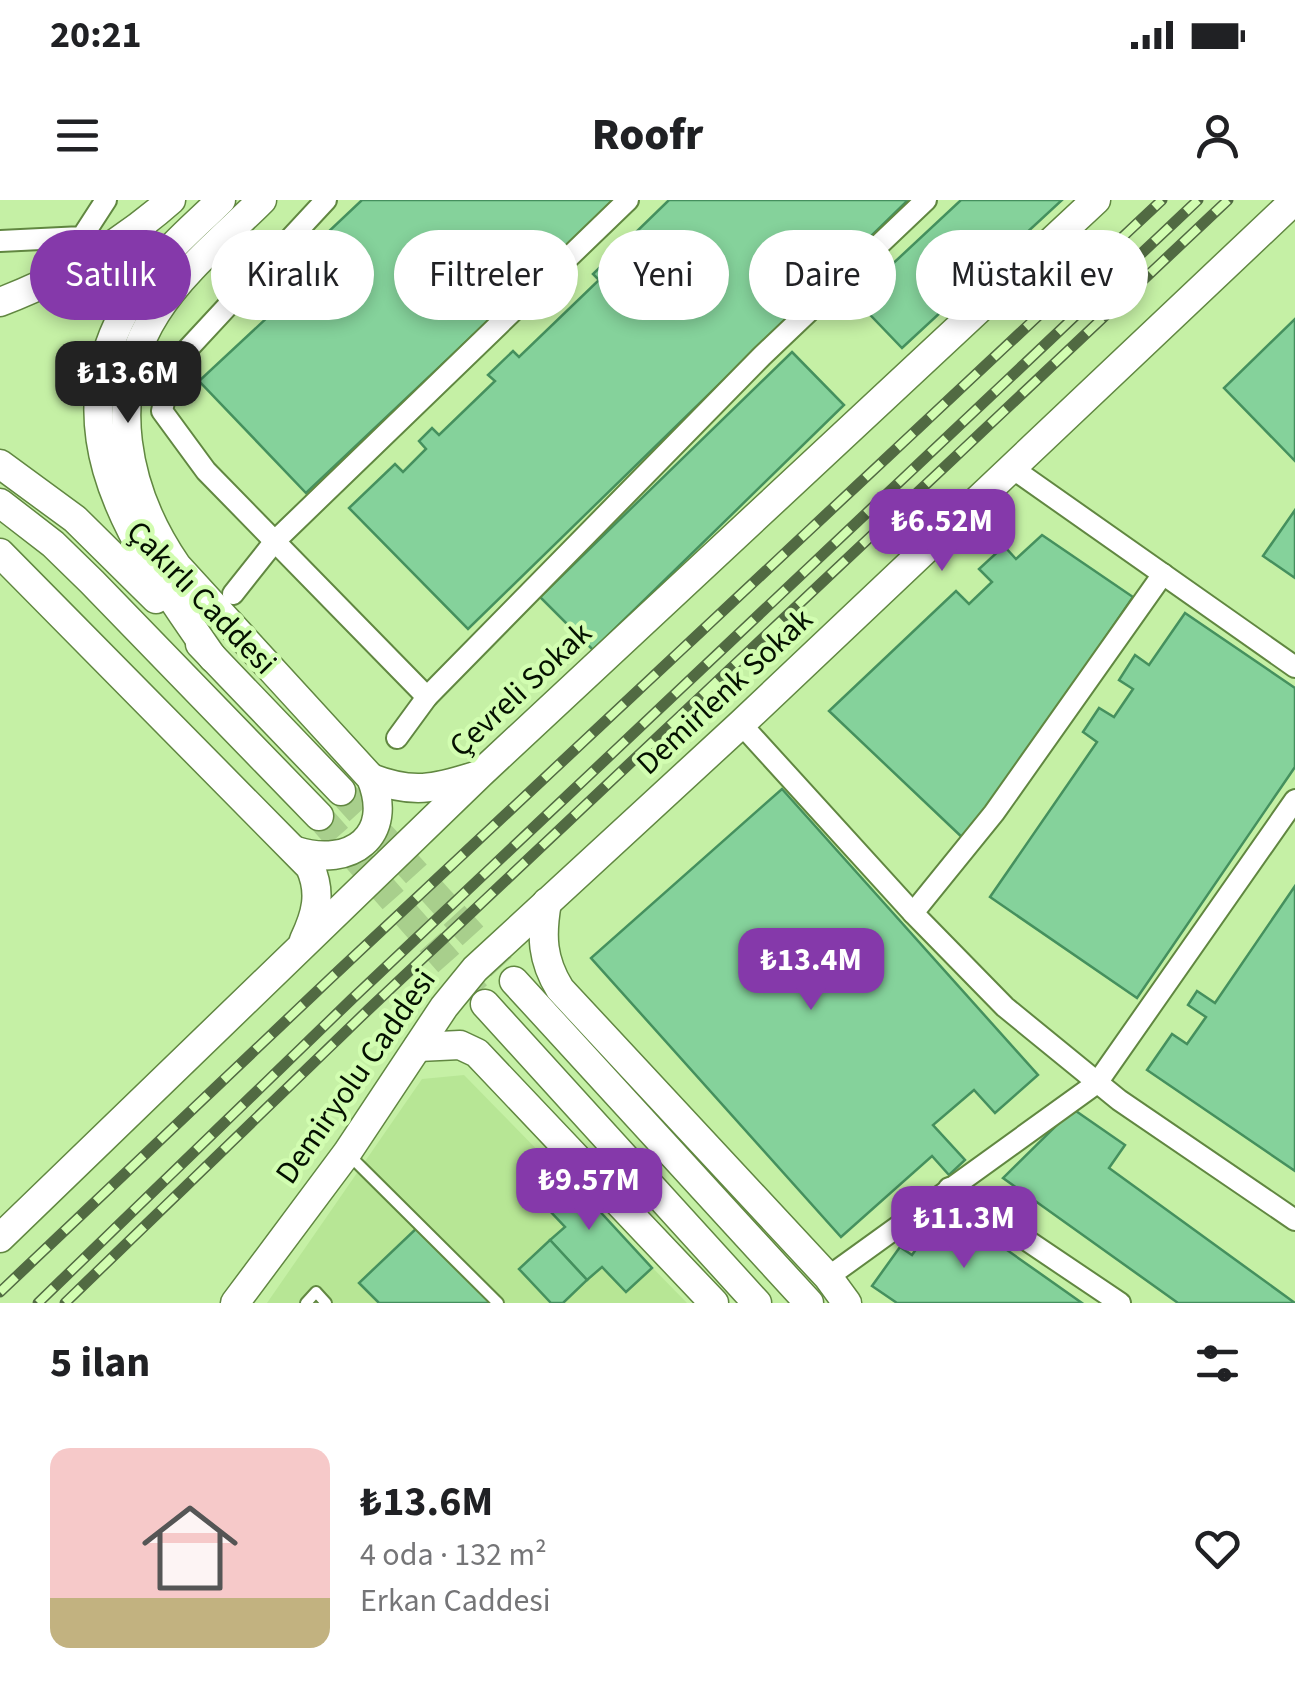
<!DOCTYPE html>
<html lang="tr">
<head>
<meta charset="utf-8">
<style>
  :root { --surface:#fff; --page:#f6f6f6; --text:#202124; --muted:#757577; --accent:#8539aa }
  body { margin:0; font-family:"Source Sans 3",sans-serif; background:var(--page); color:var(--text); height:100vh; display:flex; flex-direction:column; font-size:38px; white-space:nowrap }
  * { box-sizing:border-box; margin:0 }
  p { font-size:32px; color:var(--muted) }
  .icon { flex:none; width:55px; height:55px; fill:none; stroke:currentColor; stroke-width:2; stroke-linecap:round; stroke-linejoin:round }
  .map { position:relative; height:1103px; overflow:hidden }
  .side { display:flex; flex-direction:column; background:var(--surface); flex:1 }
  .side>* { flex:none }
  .hud { position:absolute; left:30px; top:30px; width:1235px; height:90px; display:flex; gap:20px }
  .price { position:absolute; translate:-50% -85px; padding:0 22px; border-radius:20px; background:var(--accent); color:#fff; font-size:32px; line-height:65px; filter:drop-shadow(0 2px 5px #0008) }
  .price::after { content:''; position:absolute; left:50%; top:60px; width:30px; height:22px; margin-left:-15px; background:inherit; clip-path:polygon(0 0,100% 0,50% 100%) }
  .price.current { background:#222; color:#fff }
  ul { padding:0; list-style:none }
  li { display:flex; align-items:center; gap:30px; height:250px; padding:0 50px }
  li span { display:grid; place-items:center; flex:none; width:280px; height:200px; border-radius:20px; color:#555 }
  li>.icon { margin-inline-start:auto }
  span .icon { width:120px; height:120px; fill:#fffc; stroke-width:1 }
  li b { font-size:42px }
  h2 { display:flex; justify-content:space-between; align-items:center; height:120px; padding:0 50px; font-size:42px }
  .pill { padding:0 35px; border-radius:45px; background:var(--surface); box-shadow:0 5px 15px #0003; font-size:35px; line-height:90px }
  .pill.current { background:var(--accent); color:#fff }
  .status { display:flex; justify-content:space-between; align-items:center; height:70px; padding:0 50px; background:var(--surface); direction:ltr }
  .status svg { height:28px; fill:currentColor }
  header { display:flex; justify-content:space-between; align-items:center; height:130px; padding:0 50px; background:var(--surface); font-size:45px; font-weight:800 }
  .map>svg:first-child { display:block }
</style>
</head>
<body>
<div class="status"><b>20:21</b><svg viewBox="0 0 49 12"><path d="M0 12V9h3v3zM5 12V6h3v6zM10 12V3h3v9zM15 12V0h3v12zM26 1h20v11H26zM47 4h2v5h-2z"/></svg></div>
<header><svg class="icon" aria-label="menu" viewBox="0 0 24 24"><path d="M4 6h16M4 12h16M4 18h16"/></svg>Roofr<svg class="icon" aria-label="person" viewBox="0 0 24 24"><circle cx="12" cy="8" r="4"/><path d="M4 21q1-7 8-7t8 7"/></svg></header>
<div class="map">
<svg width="1295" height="1103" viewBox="0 0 1295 1103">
  <rect width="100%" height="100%" fill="#c5f0a5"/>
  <polygon fill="#b7e695" points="464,875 687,1103 267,1103 422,879"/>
  <g fill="#85d29b" stroke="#45905e" stroke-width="2.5">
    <polygon points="362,0 616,0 306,293 199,181 284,102 270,87"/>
    <polygon points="669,0 908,0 468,429 349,308 395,264 403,272 426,249 419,241 432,228 439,235 495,181 488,175 513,151 519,157 599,80 593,74"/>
    <polygon points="961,0 1062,0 902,148 855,99"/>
    <polygon points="1295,119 1295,261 1224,188"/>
    <polygon points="792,152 844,205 593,450 540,397"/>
    <polygon points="1295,310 1295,378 1263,356"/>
    <polygon points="1042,335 1133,397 966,641 829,511 956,391 969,404 992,382 979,369 1004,346 1016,359"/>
    <polygon points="1185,413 1295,488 1295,567 1137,798 990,697 1097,542 1083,532 1099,508 1114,517 1133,489 1119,480 1135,455 1149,465"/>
    <polygon points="782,589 1038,875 995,913 974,890 933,925 965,960 949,975 932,956 841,1037 591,758"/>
    <polygon points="1295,686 1295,971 1147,870 1172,834 1187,844 1206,817 1188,805 1197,791 1215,803"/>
    <polygon points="1073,909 1125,945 1109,968 1295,1103 1178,1103 1003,978"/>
    <polygon points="558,966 652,1068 626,1092 602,1067 587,1080 550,1040 565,1027 531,991"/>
    <polygon points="946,1007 1082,1103 897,1103 872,1086 900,1047 912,1055"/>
    <polygon points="420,1025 495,1103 379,1103 359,1083"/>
    <polygon points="550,1040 587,1080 563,1103 551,1103 519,1069"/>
  </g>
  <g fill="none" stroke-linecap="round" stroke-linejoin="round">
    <g stroke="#a8cf8c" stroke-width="28" stroke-dasharray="28 14" stroke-linecap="butt">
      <polyline points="341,591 514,781"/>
      <polyline points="319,616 485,804"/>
    </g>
    <defs>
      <g id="lane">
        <polyline points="348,954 498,1103"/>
        <polyline points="306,1103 316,1092 326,1103"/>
      </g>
      <g id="street">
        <polyline points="326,0 172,166 162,211 206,271 427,497"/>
        <polyline points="0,41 82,37 106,0"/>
        <polyline points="1012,268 1295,467"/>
        <polyline points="233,394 275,341 628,0"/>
        <polyline points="741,524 913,713 1005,807 1119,900 1295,1020"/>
        <polyline points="397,538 427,497 762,156 926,0"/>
        <polyline points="913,713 994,613 1163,374"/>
        <polyline points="949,988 1120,1103"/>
        <polyline points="828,1077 1097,883 1295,600"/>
      </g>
      <g id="secondary">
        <path d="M262,0C226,36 183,70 156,113C104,194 126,292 177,366L371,578C395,636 351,668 296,651"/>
        <path d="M0,102C63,78 120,45 171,0"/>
        <polyline points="0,264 75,319 156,399"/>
        <polyline points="0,303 53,344 92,382 319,616"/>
        <path d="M0,353L310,667C322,693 316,715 304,740"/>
        <polyline points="200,444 341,591"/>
        <path d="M213,458C126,334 40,215 151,71C171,45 198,23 221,0"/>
        <path d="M371,578C412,594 434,589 475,576"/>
        <path d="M547,702C541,736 542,760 560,789L828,1077L847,1103"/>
        <polyline points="514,781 809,1103"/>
        <polyline points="485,804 757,1103"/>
        <polyline points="418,847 460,845 477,853 714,1103"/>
        <polyline points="0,1038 481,573 1096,0"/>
        <polyline points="235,1103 347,953 444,807 475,769 741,524 1295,0"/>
      </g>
    </defs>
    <use href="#lane" stroke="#618741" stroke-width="14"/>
    <use href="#street" stroke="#618741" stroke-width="24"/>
    <use href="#secondary" stroke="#618741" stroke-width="31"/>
    <use href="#lane" stroke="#fff" stroke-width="10"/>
    <use href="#street" stroke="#fff" stroke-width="20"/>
    <use href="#secondary" stroke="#fff" stroke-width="28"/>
    <defs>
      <g id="rail">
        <polyline points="0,1092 333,776 1162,0"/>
        <polyline points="38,1103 352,799 1198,0"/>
        <polyline points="65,1103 369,809 1228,0"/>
      </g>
    </defs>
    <use href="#rail" stroke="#516a42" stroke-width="11"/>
    <use href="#rail" stroke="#d2fdb1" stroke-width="8" stroke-dasharray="22" stroke-linecap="butt"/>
  </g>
  <g text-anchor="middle" stroke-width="9" stroke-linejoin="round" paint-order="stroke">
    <g font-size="32" fill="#041100" stroke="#d2fdb1">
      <text transform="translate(202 397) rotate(46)" y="11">Çakırlı Caddesi</text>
      <text transform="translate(520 489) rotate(-43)" y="11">Çevreli Sokak</text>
      <text transform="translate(724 491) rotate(-43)" y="11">Demirlenk Sokak</text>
      <text transform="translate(355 876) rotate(-55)" y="11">Demiryolu Caddesi</text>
    </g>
  </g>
</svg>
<b class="price current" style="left:128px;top:226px">₺13.6M</b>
<b class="price" style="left:942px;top:374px">₺6.52M</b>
<b class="price" style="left:811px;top:813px">₺13.4M</b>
<b class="price" style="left:589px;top:1033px">₺9.57M</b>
<b class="price" style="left:964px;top:1071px">₺11.3M</b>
<div class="hud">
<a class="pill current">Satılık</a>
<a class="pill">Kiralık</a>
<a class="pill">Filtreler</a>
<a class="pill">Yeni</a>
<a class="pill">Daire</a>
<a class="pill">Müstakil ev</a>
</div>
</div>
<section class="side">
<h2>5 ilan<svg class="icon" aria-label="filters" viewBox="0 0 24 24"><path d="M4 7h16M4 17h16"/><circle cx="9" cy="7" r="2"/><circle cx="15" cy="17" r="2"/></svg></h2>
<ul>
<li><span style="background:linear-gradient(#f6c9c9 75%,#c2b280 0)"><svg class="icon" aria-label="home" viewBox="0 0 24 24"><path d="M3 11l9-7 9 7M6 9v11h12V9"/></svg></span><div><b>₺13.6M</b><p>4 oda · 132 m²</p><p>Erkan Caddesi</p></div><svg class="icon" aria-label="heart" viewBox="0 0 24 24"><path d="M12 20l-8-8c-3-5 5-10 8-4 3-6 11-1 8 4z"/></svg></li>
</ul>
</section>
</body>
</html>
